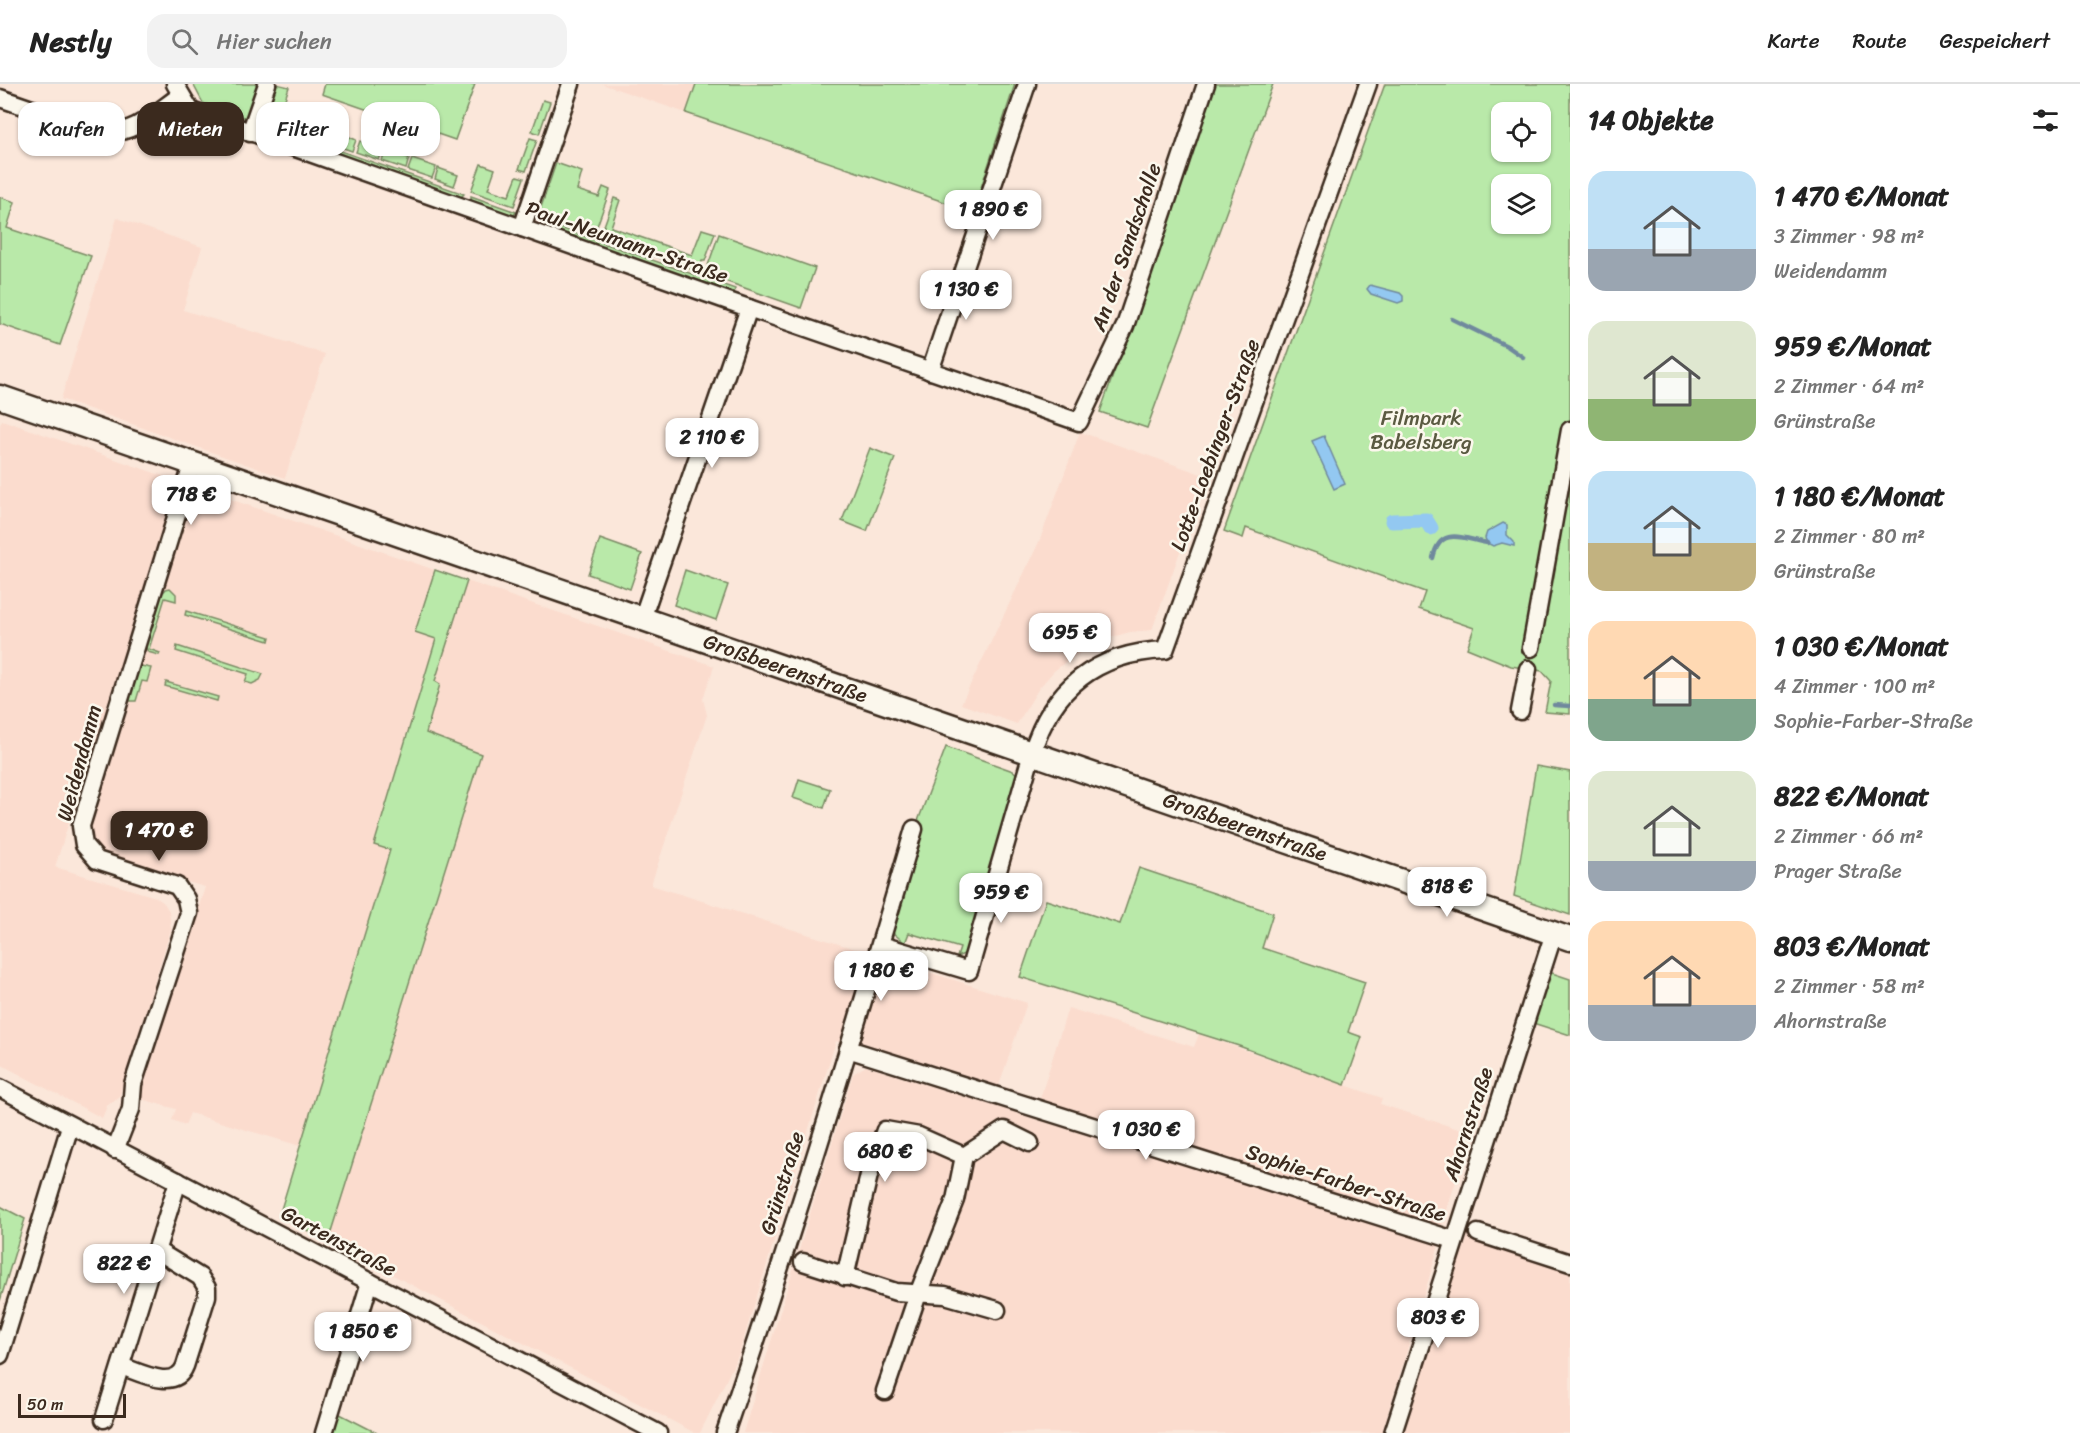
<!DOCTYPE html>
<html lang="de">
<head>
<meta charset="utf-8">
<style>
  :root { --surface:#fff; --page:#f2f2f2; --text:#222; --muted:#767676; --line:#e0e0e0; --accent:#3b2a1e }
  body { margin:0; font-family:Sriracha,sans-serif; background:var(--page); color:var(--text); height:100vh; display:flex; flex-direction:column; font-size:22px; white-space:nowrap }
  * { box-sizing:border-box; margin:0 }
  p { font-size:20px; color:var(--muted) }
  .icon { flex:none; width:33px; height:33px; fill:none; stroke:currentColor; stroke-width:2; stroke-linecap:round; stroke-linejoin:round }
  .map { position:relative; flex:1; overflow:hidden }
  .side { display:flex; flex-direction:column; background:var(--surface); width:510px }
  .side>* { flex:none }
  .top-card { position:absolute; left:18px; top:18px; width:570px; height:54px; display:flex; gap:12px }
  .buttons { position:absolute; left:1491px; top:18px; display:grid; gap:12px }
  .buttons a { display:grid; place-items:center; width:60px; height:60px; border-radius:12px; background:var(--surface); box-shadow:0 2px 4px #0004; font-size:30px }
  .scale { position:absolute; left:18px; bottom:15px; width:108px; box-sizing:border-box; padding-left:6px; border:3px solid #3b2a1e; border-top:0; font-size:16px; line-height:21px; white-space:nowrap; color:#3b2a1e; -webkit-text-stroke:4px #fbf7ec; paint-order:stroke }
  .price { position:absolute; translate:-50% -51px; padding:0 14px; border-radius:12px; background:#fff; color:#222; font-size:20px; line-height:39px; filter:drop-shadow(0 2px 3px #0008) }
  .price::after { content:''; position:absolute; left:50%; top:36px; width:18px; height:14px; margin-left:-9px; background:inherit; clip-path:polygon(0 0,100% 0,50% 100%) }
  .price.selected { background:var(--accent); color:#fff }
  ul { padding:0; list-style:none }
  li { display:flex; align-items:center; gap:18px; height:150px; padding:0 18px }
  li span { display:grid; place-items:center; flex:none; width:168px; height:120px; border-radius:18px; color:#555 }
  li>.icon { margin-inline-start:auto }
  span .icon { width:72px; height:72px; fill:#fffc; stroke-width:1 }
  li b { font-size:26px }
  h2 { display:flex; justify-content:space-between; align-items:center; height:72px; padding:0 18px; font-size:26px }
  .chip { padding:0 21px; border-radius:18px; background:var(--surface); box-shadow:0 2px 4px #0004; font-size:21px; line-height:54px }
  .chip.selected { background:var(--accent); color:#fff }
  header { display:flex; align-items:center; gap:36px; box-sizing:border-box; height:84px; padding:0 30px; background:var(--surface); border-bottom:2px solid var(--line) }
  header strong { font-size:28px }
  nav { display:flex; gap:33px; margin-inline-start:auto; font-size:21px }
  .search { width:420px; height:54px; background:var(--page); display:flex; align-items:center; gap:15px; box-sizing:border-box; padding:0 21px; border-radius:18px; color:var(--muted); font-size:22px }
  main { display:flex; flex:1; min-height:0 }
  .map>svg:first-child { display:block }
</style>
</head>
<body>
<header>
<strong>Nestly</strong>
<div class="search"><svg class="icon" aria-label="search" viewBox="0 0 24 24"><circle cx="10" cy="10" r="6"/><path d="M15 15l6 6"/></svg>Hier suchen</div>
<nav><a>Karte</a><a>Route</a><a>Gespeichert</a></nav>
</header>
<main>
<div class="map">
<svg width="1570" height="1349" viewBox="0 0 1570 1349">
  <rect width="100%" height="100%" fill="#fbe7da"/>
  <filter id="ink" filterUnits="userSpaceOnUse"><feTurbulence type="fractalNoise" baseFrequency=".0167" numOctaves="2"/><feDisplacementMap in="SourceGraphic" scale="12" xChannelSelector="R" yChannelSelector="G"/><feConvolveMatrix kernelMatrix="1 2 1 2 8 2 1 2 1" color-interpolation-filters="sRGB"/></filter>
  <g filter="url(#ink)">
    <g fill="#fbdcce">
      <polygon points="602,0 696,0 686,29"/>
      <polygon points="117,134 202,163 183,226 325,270 285,394 61,315"/>
      <polygon points="2,336 435,486 416,548 436,554 374,760 390,766 300,1062 190,1029 185,1041 172,1036 176,1025 138,1014 205,803 116,778 103,770 96,760 91,748 92,733 100,705 81,699 55,783 156,813 164,819 169,827 171,845 119,1014 108,1020 102,1034 0,980 0,341"/>
      <polygon points="1080,348 1207,392 1152,546 1130,548 1109,554 1071,574 1054,587 1039,604 1017,640 961,620 1039,458"/>
      <polygon points="467,497 714,582 703,615 707,631 651,801 1027,919 998,1004 836,957 739,1270 700,1349 695,1349 328,1157 481,670 426,649 440,600 435,598"/>
      <polygon points="1068,924 1194,963 1199,950 1382,1014 1380,1020 1471,1049 1442,1141 1439,1143 1039,1018"/>
      <polygon points="866,982 1439,1161 1382,1349 743,1349 853,990"/>
      <polygon points="1463,1147 1570,1180 1570,1349 1402,1349"/>
    </g>
    <g fill="#b9e9a9" stroke="#7a8a64" stroke-width="1.5" fill-rule="evenodd">
      <polygon points="193,0 261,0 249,35 203,19"/>
      <polygon points="276,0 289,3 284,18 304,25 299,39 312,43 309,52 263,36"/>
      <polygon points="325,0 475,0 455,56 322,10"/>
      <polygon points="696,0 1015,0 973,128 686,29"/>
      <polygon points="1216,0 1273,0 1147,344 1100,328"/>
      <path d="M1385,0H1570V630L1545,628L1551,597L1542,587L1511,582L1467,564L1474,544L1419,525L1425,508L1246,444L1243,454L1224,447ZM1502,28H1540V68H1502ZM1502,100H1540V140H1502Z"/>
      <polygon points="543,16 550,18 539,50 532,47"/>
      <polygon points="260,39 328,62 326,66 264,45"/>
      <polygon points="316,44 328,49 329,45 333,46 329,59 313,53"/>
      <polygon points="339,48 356,56 352,67 335,61"/>
      <polygon points="530,54 537,56 526,87 519,85"/>
      <polygon points="360,57 383,65 379,76 356,68"/>
      <polygon points="335,65 464,110 461,113 335,70"/>
      <polygon points="386,66 409,74 406,85 382,77"/>
      <polygon points="412,75 436,83 432,94 408,86"/>
      <polygon points="556,79 582,88 577,106 599,113 603,103 610,106 596,145 594,144 592,150 538,132"/>
      <polygon points="481,80 495,85 488,105 509,112 517,92 524,94 514,122 471,107"/>
      <polygon points="438,84 458,91 454,102 435,95"/>
      <polygon points="471,112 516,128 514,131 509,130 471,117"/>
      <polygon points="0,113 15,118 7,144 91,172 60,261 0,240"/>
      <polygon points="614,114 620,116 611,143 692,171 702,145 715,149 705,177 702,177 699,188 600,153"/>
      <polygon points="546,139 735,205 734,209 544,143"/>
      <polygon points="719,150 815,184 801,224 705,190"/>
      <polygon points="870,364 895,374 867,447 842,437"/>
      <polygon points="600,455 642,470 630,505 588,490"/>
      <polygon points="435,486 467,497 435,597 440,600 426,649 481,670 328,1157 279,1132 390,766 374,761 436,555 415,548"/>
      <polygon points="685,486 728,501 716,536 674,521"/>
      <polygon points="170,504 176,510 176,517 165,514 149,565 160,569 159,571 148,568 145,561 161,511 166,505"/>
      <polygon points="186,527 270,553 269,557 185,531"/>
      <polygon points="1058,543 1093,560 1080,567 1053,554"/>
      <polygon points="177,562 263,590 260,596 252,600 245,598 248,590 176,567"/>
      <polygon points="141,582 151,584 147,598 142,597 136,617 127,617 138,583"/>
      <polygon points="166,598 218,613 217,617 165,602"/>
      <polygon points="946,663 1013,687 1021,693 967,865 964,870 957,873 960,864 909,849 905,859 893,849 893,832 918,737"/>
      <polygon points="1536,682 1570,688 1570,831 1514,812"/>
      <polygon points="799,695 830,705 824,724 793,714"/>
      <polygon points="1139,784 1273,829 1262,864 1365,898 1348,948 1362,953 1345,1001 1239,962 1020,893 1046,816 1120,840"/>
      <polygon points="1549,888 1570,895 1570,951 1533,939"/>
      <polygon points="0,1122 25,1135 0,1217"/>
      <polygon points="336,1328 377,1349 330,1349"/>
    </g>
    <g fill="#93c8f1" stroke="#70899d" stroke-width="1.5">
      <polygon points="1370,201 1400,209 1403,212 1403,217 1398,219 1371,210 1367,205"/>
      <polygon points="1324,352 1345,400 1334,405 1312,357"/>
      <polygon points="1503,439 1507,441 1507,451 1514,458 1514,462 1502,459 1493,462 1487,459 1485,454 1487,448"/>
    </g>
    <g fill="none" stroke-linecap="round" stroke-linejoin="round">
      <g stroke="#70899d" stroke-width="4.5">
        <polyline points="1452,235 1507,262 1523,273"/>
        <path d="M1433,474C1440,442 1462,454 1487,459"/>
        <polyline points="1554,621 1570,622"/>
      </g>
      <polyline stroke="#93c8f1" stroke-width="15" points="1392,437 1426,436 1431,444"/>
      <defs>
        <g id="street">
          <polyline points="175,0 191,27 734,219 1079,338 1125,242 1206,0"/>
          <path d="M0,14L101,49C135,51 155,29 181,11"/>
          <polyline points="250,49 267,0"/>
          <polyline points="522,144 571,0"/>
          <polyline points="930,287 1027,0"/>
          <polyline points="642,535 749,224"/>
          <polyline points="1531,564 1570,346"/>
          <polyline points="1520,627 1528,585"/>
          <path d="M881,861L969,887L1032,669C1052,603 1097,569 1165,566L1368,0"/>
          <polyline points="848,965 1454,1156"/>
          <polyline points="0,1004 658,1349"/>
          <polyline points="115,1066 131,1025 133,1000 189,829 186,815 177,802 97,776 84,761 81,742 192,381"/>
          <polyline points="1478,1149 1570,1179"/>
          <polyline points="803,1178 896,1208 945,1211 997,1226"/>
          <polyline points="845,1193 869,1091 885,1046 919,1052 964,1072"/>
          <polyline points="0,1271 70,1042"/>
          <path d="M121,1282C139,1288 175,1308 185,1282L207,1212V1204L200,1193L156,1166"/>
          <polyline points="885,1307 918,1210 955,1116 964,1072 1004,1046 1030,1059"/>
          <polyline points="104,1335 178,1097"/>
          <polyline points="324,1349 370,1198"/>
          <path d="M725,1349C793,1149 855,947 914,745"/>
          <polyline points="1393,1349 1554,849"/>
        </g>
        <g id="secondary">
          <path id="s1" d="M0,313L1570,855"/>
        </g>
      </defs>
      <use href="#street" stroke="#3b2a1e" stroke-width="21"/>
      <use href="#secondary" stroke="#3b2a1e" stroke-width="27"/>
      <use href="#street" stroke="#fbf7ec" stroke-width="16"/>
      <use href="#secondary" stroke="#fbf7ec" stroke-width="22"/>
    </g>
  </g>
  <g text-anchor="middle" stroke-width="5" stroke-linejoin="round" paint-order="stroke">
    <g font-size="21" fill="#3b2a1e" stroke="#fbf7ec">
      <text transform="translate(627 158) rotate(19)" y="7">Paul-Neumann-Straße</text>
      <text transform="translate(1126 163) rotate(-71)" y="7">An der Sandscholle</text>
      <text transform="translate(1215 361) rotate(-70)" y="7">Lotte-Loebinger-Straße</text>
      <text dy="7" stroke="none"><textPath href="#s1" startOffset="831">Großbeerenstraße</textPath></text>
      <text transform="translate(79 679) rotate(-75)" y="7">Weidendamm</text>
      <text dy="7" stroke="none"><textPath href="#s1" startOffset="1317">Großbeerenstraße</textPath></text>
      <text transform="translate(1468 1040) rotate(-72)" y="7">Ahornstraße</text>
      <text transform="translate(782 1099) rotate(-73)" y="7">Grünstraße</text>
      <text transform="translate(1346 1099) rotate(18)" y="7">Sophie-Farber-Straße</text>
      <text transform="translate(339 1157) rotate(28)" y="7">Gartenstraße</text>
    </g>
    <g font-size="21" fill="#5a5a41" stroke="#fbf7ec">
      <text x="1421" y="341">Filmpark<tspan x="1421" dy="24">Babelsberg</tspan></text>
    </g>
  </g>
</svg>
<div class="buttons">
<a><svg class="icon" aria-label="locate" viewBox="0 0 24 24"><circle cx="12" cy="12" r="6"/><path d="M12 2v4M12 18v4M2 12h4M18 12h4"/></svg></a>
<a><svg class="icon" aria-label="layers" viewBox="0 0 24 24"><path d="M12 4l9 5-9 5-9-5zM3 14l9 5 9-5"/></svg></a>
</div>
<div class="scale">50 m</div>
<b class="price" style="left:993px;top:157px">1 890 €</b>
<b class="price" style="left:966px;top:237px">1 130 €</b>
<b class="price" style="left:712px;top:385px">2 110 €</b>
<b class="price" style="left:191px;top:442px">718 €</b>
<b class="price" style="left:1070px;top:580px">695 €</b>
<b class="price selected" style="left:159px;top:778px">1 470 €</b>
<b class="price" style="left:1447px;top:834px">818 €</b>
<b class="price" style="left:1001px;top:840px">959 €</b>
<b class="price" style="left:881px;top:918px">1 180 €</b>
<b class="price" style="left:1146px;top:1077px">1 030 €</b>
<b class="price" style="left:885px;top:1099px">680 €</b>
<b class="price" style="left:124px;top:1211px">822 €</b>
<b class="price" style="left:1438px;top:1265px">803 €</b>
<b class="price" style="left:363px;top:1279px">1 850 €</b>
<div class="top-card">
<a class="chip">Kaufen</a>
<a class="chip selected">Mieten</a>
<a class="chip">Filter</a>
<a class="chip">Neu</a>
</div>
</div>
<section class="side">
<h2>14 Objekte<svg class="icon" aria-label="filters" viewBox="0 0 24 24"><path d="M4 7h16M4 17h16"/><circle cx="9" cy="7" r="2"/><circle cx="15" cy="17" r="2"/></svg></h2>
<ul>
<li><span style="background:linear-gradient(#bfe0f5 65%,#9aa5b1 0)"><svg class="icon" aria-label="home" viewBox="0 0 24 24"><path d="M3 11l9-7 9 7M6 9v11h12V9"/></svg></span><div><b>1 470 €/Monat</b><p>3 Zimmer · 98 m²</p><p>Weidendamm</p></div></li>
<li><span style="background:linear-gradient(#dfe7d0 65%,#8fb573 0)"><svg class="icon" aria-label="home" viewBox="0 0 24 24"><path d="M3 11l9-7 9 7M6 9v11h12V9"/></svg></span><div><b>959 €/Monat</b><p>2 Zimmer · 64 m²</p><p>Grünstraße</p></div></li>
<li><span style="background:linear-gradient(#bfe0f5 60%,#c2b280 0)"><svg class="icon" aria-label="home" viewBox="0 0 24 24"><path d="M3 11l9-7 9 7M6 9v11h12V9"/></svg></span><div><b>1 180 €/Monat</b><p>2 Zimmer · 80 m²</p><p>Grünstraße</p></div></li>
<li><span style="background:linear-gradient(#ffd9b3 65%,#7fa58c 0)"><svg class="icon" aria-label="home" viewBox="0 0 24 24"><path d="M3 11l9-7 9 7M6 9v11h12V9"/></svg></span><div><b>1 030 €/Monat</b><p>4 Zimmer · 100 m²</p><p>Sophie-Farber-Straße</p></div></li>
<li><span style="background:linear-gradient(#dfe7d0 75%,#9aa5b1 0)"><svg class="icon" aria-label="home" viewBox="0 0 24 24"><path d="M3 11l9-7 9 7M6 9v11h12V9"/></svg></span><div><b>822 €/Monat</b><p>2 Zimmer · 66 m²</p><p>Prager Straße</p></div></li>
<li><span style="background:linear-gradient(#ffd9b3 70%,#9aa5b1 0)"><svg class="icon" aria-label="home" viewBox="0 0 24 24"><path d="M3 11l9-7 9 7M6 9v11h12V9"/></svg></span><div><b>803 €/Monat</b><p>2 Zimmer · 58 m²</p><p>Ahornstraße</p></div></li>
</ul>
</section>
</main>
</body>
</html>
